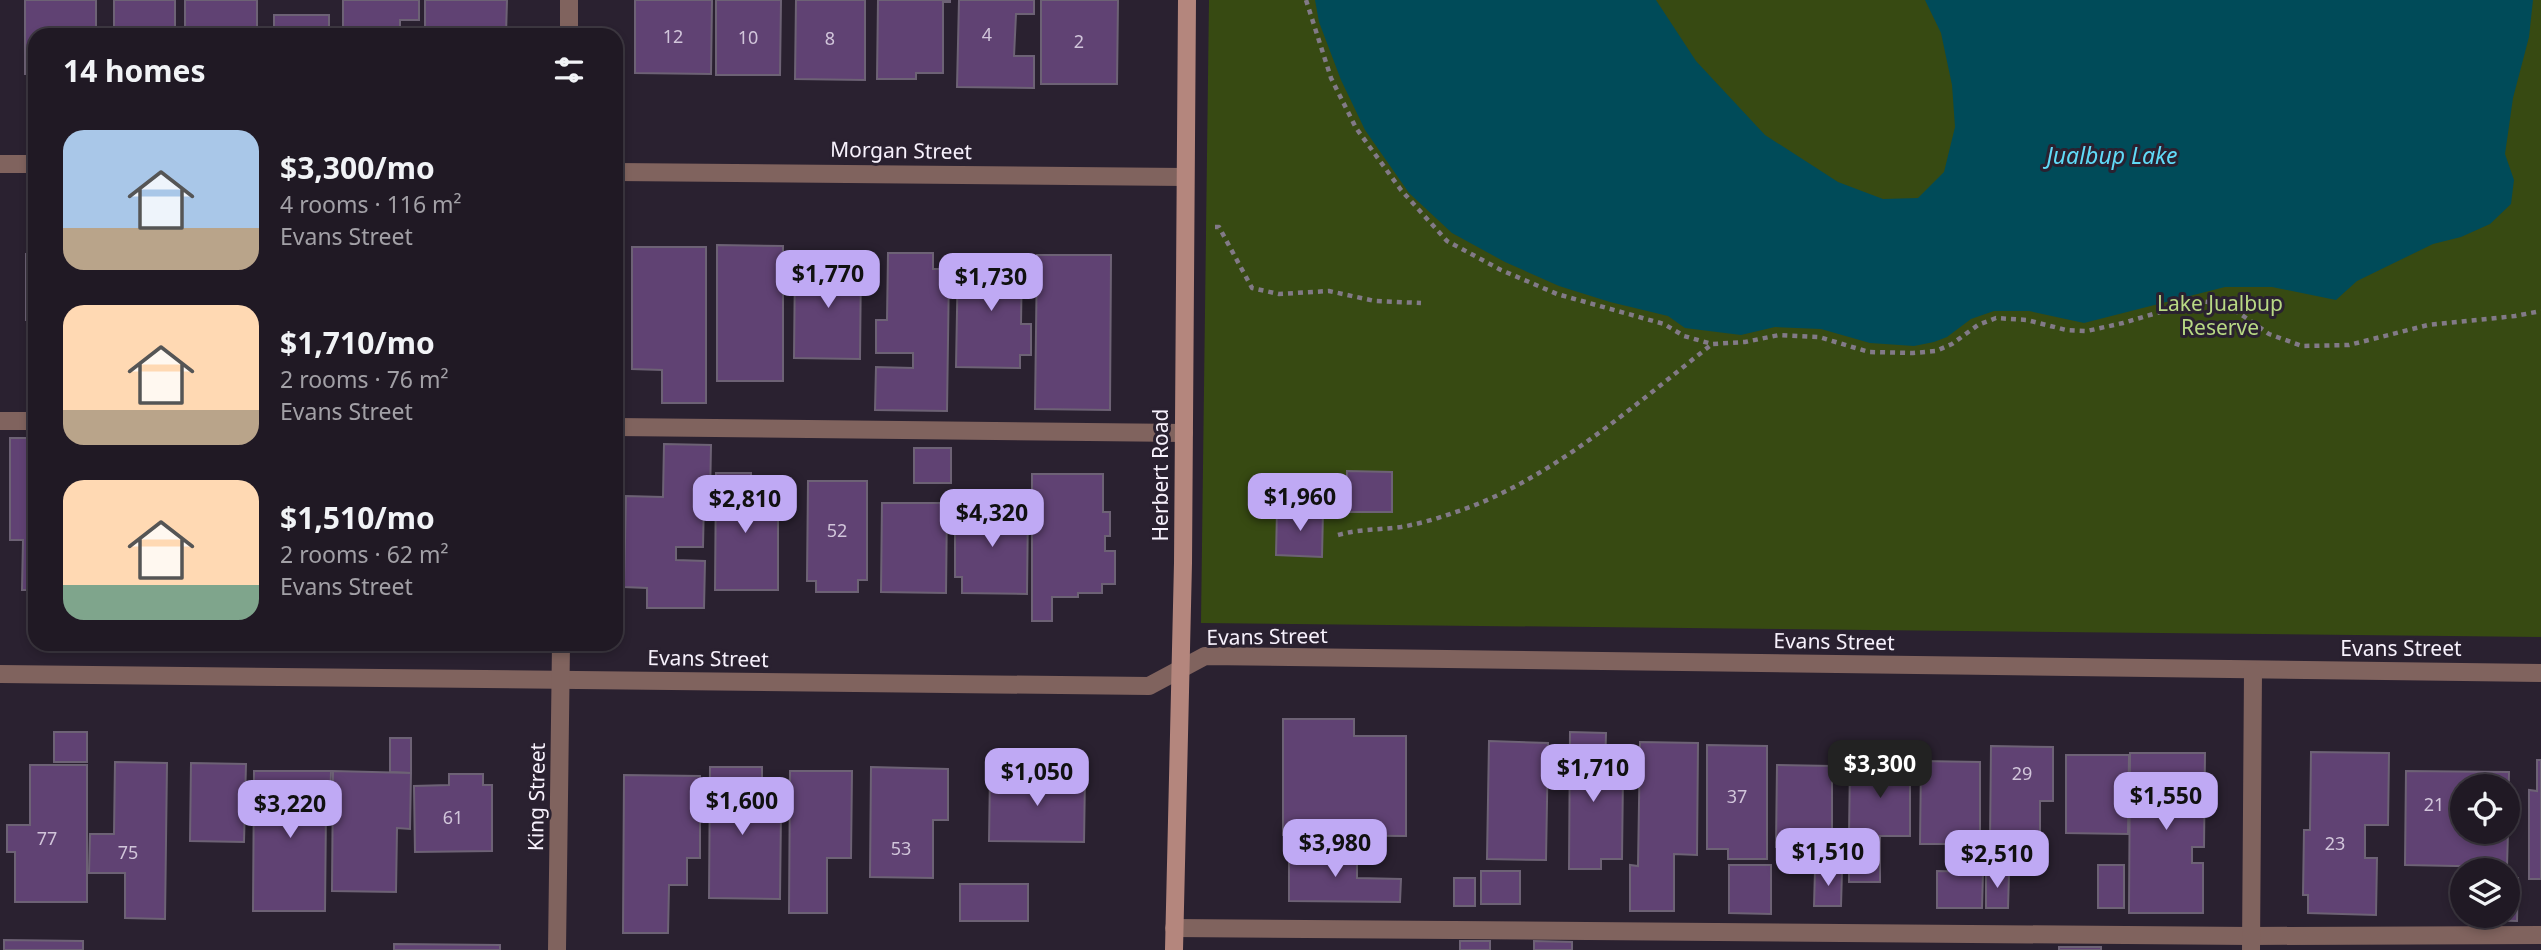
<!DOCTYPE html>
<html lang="en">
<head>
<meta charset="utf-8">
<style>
  :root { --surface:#201924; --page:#2d2631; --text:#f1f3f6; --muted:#a2a0a6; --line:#3d3841; --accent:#bfa9f4 }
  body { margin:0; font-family:"Noto Sans",sans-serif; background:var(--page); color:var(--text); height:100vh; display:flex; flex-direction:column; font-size:26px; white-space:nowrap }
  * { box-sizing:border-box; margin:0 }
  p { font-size:23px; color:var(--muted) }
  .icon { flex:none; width:38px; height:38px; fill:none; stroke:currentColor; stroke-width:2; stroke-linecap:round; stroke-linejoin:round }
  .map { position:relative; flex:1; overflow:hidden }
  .details { position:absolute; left:28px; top:28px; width:595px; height:623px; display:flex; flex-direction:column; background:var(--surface); border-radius:21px; box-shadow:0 4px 10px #0003,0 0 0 2px var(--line) }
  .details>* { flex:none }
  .tools { position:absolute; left:2450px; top:774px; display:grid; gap:14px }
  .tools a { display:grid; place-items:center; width:70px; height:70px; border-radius:50%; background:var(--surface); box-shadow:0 4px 10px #0003,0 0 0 2px var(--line); font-size:35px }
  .price { position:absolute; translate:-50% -60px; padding:0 16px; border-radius:14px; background:var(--accent); color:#111; font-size:23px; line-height:46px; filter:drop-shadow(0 2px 4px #0008) }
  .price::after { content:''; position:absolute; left:50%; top:42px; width:21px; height:16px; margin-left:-10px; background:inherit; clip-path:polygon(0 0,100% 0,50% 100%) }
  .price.selected { background:#222; color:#fff }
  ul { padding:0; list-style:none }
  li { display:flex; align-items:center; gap:21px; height:175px; padding:0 35px }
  li span { display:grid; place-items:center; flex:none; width:196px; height:140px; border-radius:21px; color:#555 }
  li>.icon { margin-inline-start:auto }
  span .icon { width:84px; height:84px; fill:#fffc; stroke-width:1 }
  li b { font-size:30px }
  h2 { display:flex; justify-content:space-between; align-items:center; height:84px; padding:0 35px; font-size:30px }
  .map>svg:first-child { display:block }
</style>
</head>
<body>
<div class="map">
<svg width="2541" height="950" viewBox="0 0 2541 950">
  <rect width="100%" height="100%" fill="#2a2130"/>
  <polygon fill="#374a12" points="1209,0 2541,0 2541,637 1201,623"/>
  <polygon fill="#004b59" points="1315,0 1656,0 1696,61 1765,135 1838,182 1883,199 1918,198 1944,172 1955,127 1952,85 1941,33 1925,0 2533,0 2529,37 2513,98 2505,154 2514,180 2511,204 2490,224 2461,237 2433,244 2357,281 2336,300 2272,287 2225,287 2084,323 2029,311 1994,311 1971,319 1947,337 1934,342 1914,346 1870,343 1821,329 1775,327 1741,335 1685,328 1668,316 1610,302 1559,286 1505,262 1452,233 1409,193 1365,130 1341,80 1319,22"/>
  <g fill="#604273" stroke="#6d6275" stroke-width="2">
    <polygon points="25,0 96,0 96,35 35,35 35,74 25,74"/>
    <polygon points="114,0 175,0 175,35 98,35 114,35"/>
    <rect x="185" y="0" width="72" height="35"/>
    <polygon points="343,0 419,0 419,20 400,20 400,35 343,35"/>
    <polygon points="425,0 507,0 506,35 425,35"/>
    <polygon points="635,0 712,0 711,74 635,73"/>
    <polygon points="716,0 781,0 780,75 716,75"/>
    <polygon points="796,0 865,0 865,80 795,79"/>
    <polygon points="878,0 950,0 950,2 943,2 943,73 916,73 916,79 877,79"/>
    <polygon points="959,0 1034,0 1034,14 1016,14 1014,56 1034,56 1034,88 957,87"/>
    <polygon points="1041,0 1118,0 1117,84 1041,84"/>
    <rect x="274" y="15" width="55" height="20"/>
    <polygon points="717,245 783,246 783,381 717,381"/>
    <polygon points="632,247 706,247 706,403 662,403 662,370 632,369"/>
    <polygon points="888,253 933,253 933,269 949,269 947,411 875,410 876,367 913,368 913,353 876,353 876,320 887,320"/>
    <rect x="26" y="254" width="9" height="66"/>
    <polygon points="1037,255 1111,255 1110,410 1035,409"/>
    <polygon points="958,257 1022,257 1021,324 1031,324 1031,355 1020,355 1020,368 956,367"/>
    <polygon points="795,261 861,261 860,359 794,358"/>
    <polygon points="10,438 35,438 35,590 22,590 23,540 10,540"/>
    <polygon points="664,444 711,445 710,499 704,498 703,547 676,547 676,560 705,561 704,608 647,608 647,588 624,587 626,496 663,497"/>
    <rect x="914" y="448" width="37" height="35"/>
    <polygon points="1347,471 1392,472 1392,512 1346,512"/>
    <polygon points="716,473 751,473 751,492 778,493 778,590 715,590"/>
    <polygon points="1032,474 1103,474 1103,512 1110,512 1110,536 1105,536 1105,551 1115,551 1115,584 1102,584 1102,593 1078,593 1078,597 1052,597 1052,621 1032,621"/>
    <polygon points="808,481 867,481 867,580 858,580 858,592 816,592 816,581 807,581"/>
    <polygon points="882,503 947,503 946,593 881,592"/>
    <polygon points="955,505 1028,506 1027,594 962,593 962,577 955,577"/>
    <polygon points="1277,510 1323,511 1322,557 1276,555"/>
    <polygon points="1283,719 1354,719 1354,736 1406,736 1406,836 1283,835"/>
    <rect x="54" y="732" width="33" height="30"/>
    <polygon points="1570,732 1606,733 1605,773 1623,773 1622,859 1601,859 1601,869 1569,869"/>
    <polygon points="390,738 411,738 411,773 390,772"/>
    <polygon points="1489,741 1548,743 1546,860 1487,859"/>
    <polygon points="1640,742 1698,743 1697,855 1674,854 1674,911 1630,911 1630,865 1638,866"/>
    <polygon points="1707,745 1767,746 1767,859 1728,859 1728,849 1707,849"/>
    <polygon points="1991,746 2053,747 2053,801 2040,801 2040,843 1990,842"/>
    <polygon points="2311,752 2389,753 2388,825 2365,825 2365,858 2377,858 2376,915 2308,913 2308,895 2303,895 2304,830 2310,830"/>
    <polygon points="2130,753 2205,753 2204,847 2192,847 2192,863 2203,863 2203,913 2129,913"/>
    <polygon points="2066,755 2129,755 2128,834 2066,833"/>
    <polygon points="2537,760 2541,760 2541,879 2529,879 2529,790 2537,791"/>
    <polygon points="1921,761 1980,762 1980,844 1920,844"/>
    <polygon points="115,762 167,763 165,919 125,918 125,873 89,873 90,834 114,834"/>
    <polygon points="191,763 246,764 244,842 190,841"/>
    <polygon points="1850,763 1910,763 1910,836 1849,836"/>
    <polygon points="30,765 87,765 87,902 15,902 15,852 7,852 7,825 30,825"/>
    <polygon points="1777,765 1832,766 1832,848 1776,847"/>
    <polygon points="710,767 762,767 762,812 781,812 780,899 709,898"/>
    <polygon points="871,767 948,769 948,820 933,820 933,878 870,877"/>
    <polygon points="254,771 331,771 330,808 326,808 325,911 253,911"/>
    <polygon points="333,771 411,773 410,829 397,828 396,892 332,891"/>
    <polygon points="790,771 852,771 851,858 827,858 827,913 789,913"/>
    <polygon points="2406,771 2509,772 2508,825 2508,786 2462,786 2462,831 2508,831 2507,867 2405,865"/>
    <polygon points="449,774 483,774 483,785 492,785 492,851 415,852 414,786 449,785"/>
    <polygon points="990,774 1085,775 1084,842 989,841"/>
    <polygon points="624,775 700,776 700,858 687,858 687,885 669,885 668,933 623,933"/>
    <rect x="1849" y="836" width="31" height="46"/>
    <polygon points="1289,849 1357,850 1357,878 1401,879 1400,902 1289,901"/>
    <polygon points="1729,865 1771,865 1771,914 1729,913"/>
    <rect x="2098" y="865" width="26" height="43"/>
    <polygon points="1815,870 1842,870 1841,906 1814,906"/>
    <rect x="1481" y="871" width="39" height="33"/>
    <polygon points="1937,871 1983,872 1982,908 1937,908"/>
    <polygon points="1986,873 2009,873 2008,908 1986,908"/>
    <rect x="1454" y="878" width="21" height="28"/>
    <polygon points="2508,878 2518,878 2517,921 2484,920 2484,915 2508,915"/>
    <rect x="960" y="884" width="68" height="37"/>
    <polygon points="4,940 83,941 83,950 4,950"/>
    <rect x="1460" y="941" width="30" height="9"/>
    <polygon points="1534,941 1572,942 1572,950 1534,950"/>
    <polygon points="394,944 500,945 500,950 394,950"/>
    <rect x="2059" y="947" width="42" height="3"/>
  </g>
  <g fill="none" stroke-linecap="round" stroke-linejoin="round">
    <g stroke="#827a87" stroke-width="4.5" stroke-dasharray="5 5" stroke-linecap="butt">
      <polyline points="1306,0 1331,78 1356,128 1401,190 1447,241 1501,270 1557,294 1664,324 1684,336 1712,344 1745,342 1779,335 1819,337 1869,352 1913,353 1936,351 1952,344 1978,325 1996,318 2027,320 2066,330 2087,331 2123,323 2197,301 2219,303 2239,313 2269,334 2302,346 2349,345 2428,325 2515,316 2541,311"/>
      <polyline points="1215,227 1219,227 1252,288 1279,294 1329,291 1375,301 1421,303"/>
      <path d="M1338,535C1359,529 1379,530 1401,527C1418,524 1436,519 1453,513C1549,482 1633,406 1711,345"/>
    </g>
    <g stroke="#80635e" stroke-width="18">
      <polyline points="0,421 35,421"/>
      <polyline points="616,427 1184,433"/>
      <polyline points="1174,928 2251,936 2541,935"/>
    </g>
    <g stroke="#80635e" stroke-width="18">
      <polyline points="569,35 569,0"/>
      <polyline points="0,164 35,164"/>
      <polyline points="616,172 1185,177"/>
      <polyline points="0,674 1149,686 1205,656 2541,673"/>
      <polyline points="557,950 561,644"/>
      <polyline points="2251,950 2253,671"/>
    </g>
    <polyline stroke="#b4867d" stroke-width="18" points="1174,950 1183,563 1187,0"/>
  </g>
  <g text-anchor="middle" stroke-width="6" stroke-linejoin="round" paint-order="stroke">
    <g font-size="18" fill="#d1c5da">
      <text x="987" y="41">4</text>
      <text x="673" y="43">12</text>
      <text x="748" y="44">10</text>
      <text x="830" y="45">8</text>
      <text x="1079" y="48">2</text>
      <text x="837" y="537">52</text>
      <text x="2022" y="780">29</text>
      <text x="1737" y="803">37</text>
      <text x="2434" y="811">21</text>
      <text x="453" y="824">61</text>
      <text x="47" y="845">77</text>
      <text x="2335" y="850">23</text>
      <text x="901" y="855">53</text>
      <text x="128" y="859">75</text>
    </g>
    <g font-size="21" fill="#f7f1fc" stroke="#2a2130">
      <text transform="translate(901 151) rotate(1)" y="7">Morgan Street</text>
      <text transform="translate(1161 475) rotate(-90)" y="7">Herbert Road</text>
      <text transform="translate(1267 637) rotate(-1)" y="7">Evans Street</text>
      <text transform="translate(1834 642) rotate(1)" y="7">Evans Street</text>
      <text x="2401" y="656">Evans Street</text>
      <text transform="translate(708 659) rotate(1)" y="7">Evans Street</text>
      <text transform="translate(537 797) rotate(-89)" y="7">King Street</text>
    </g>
    <g font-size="21" fill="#b8d984" stroke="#2a2130">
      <text x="2220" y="311">Lake Jualbup<tspan x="2220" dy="24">Reserve</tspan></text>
    </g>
    <g font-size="23" font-style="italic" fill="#60dbf8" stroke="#2a2130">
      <text x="2112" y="164">Jualbup Lake</text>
    </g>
  </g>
</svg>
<div class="tools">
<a><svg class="icon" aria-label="locate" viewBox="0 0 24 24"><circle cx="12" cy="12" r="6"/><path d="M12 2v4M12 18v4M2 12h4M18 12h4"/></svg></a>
<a><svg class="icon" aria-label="layers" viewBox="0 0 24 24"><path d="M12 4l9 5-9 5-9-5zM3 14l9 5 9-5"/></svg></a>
</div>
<b class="price" style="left:828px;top:310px">$1,770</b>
<b class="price" style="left:991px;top:313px">$1,730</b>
<b class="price" style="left:1300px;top:533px">$1,960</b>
<b class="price" style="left:745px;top:535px">$2,810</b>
<b class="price" style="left:992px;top:549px">$4,320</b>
<b class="price selected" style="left:1880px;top:800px">$3,300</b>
<b class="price" style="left:1593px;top:804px">$1,710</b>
<b class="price" style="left:1037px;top:808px">$1,050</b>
<b class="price" style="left:2166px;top:832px">$1,550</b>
<b class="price" style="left:742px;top:837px">$1,600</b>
<b class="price" style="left:290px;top:840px">$3,220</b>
<b class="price" style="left:1335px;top:879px">$3,980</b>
<b class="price" style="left:1828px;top:888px">$1,510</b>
<b class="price" style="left:1997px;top:890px">$2,510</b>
<section class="details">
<h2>14 homes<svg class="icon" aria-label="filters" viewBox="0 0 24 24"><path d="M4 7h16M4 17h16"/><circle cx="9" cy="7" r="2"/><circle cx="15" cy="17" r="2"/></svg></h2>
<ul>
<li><span style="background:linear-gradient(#a9c7e8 70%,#b9a48a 0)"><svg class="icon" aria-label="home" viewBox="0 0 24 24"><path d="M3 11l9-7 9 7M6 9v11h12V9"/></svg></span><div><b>$3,300/mo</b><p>4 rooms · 116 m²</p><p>Evans Street</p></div></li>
<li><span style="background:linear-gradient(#ffd9b3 75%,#b9a48a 0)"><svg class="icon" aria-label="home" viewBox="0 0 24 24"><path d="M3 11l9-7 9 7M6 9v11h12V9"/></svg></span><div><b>$1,710/mo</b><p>2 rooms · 76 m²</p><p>Evans Street</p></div></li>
<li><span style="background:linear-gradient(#ffd9b3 75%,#7fa58c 0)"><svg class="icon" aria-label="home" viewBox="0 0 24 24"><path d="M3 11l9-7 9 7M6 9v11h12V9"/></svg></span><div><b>$1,510/mo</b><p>2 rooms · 62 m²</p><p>Evans Street</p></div></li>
</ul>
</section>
</div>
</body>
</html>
